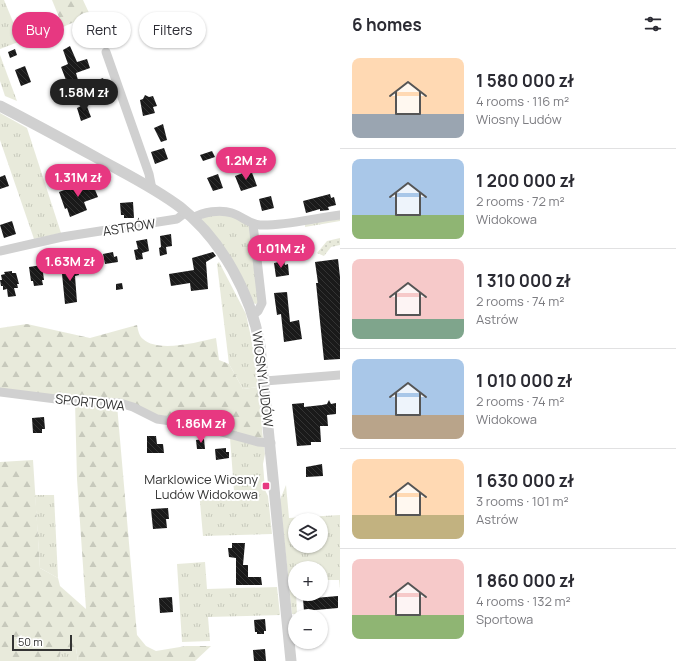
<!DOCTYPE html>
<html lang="en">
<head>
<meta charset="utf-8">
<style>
  :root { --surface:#fff; --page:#f2f2f3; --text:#2b2b33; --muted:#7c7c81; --line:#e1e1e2; --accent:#e73881 }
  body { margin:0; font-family:Manrope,sans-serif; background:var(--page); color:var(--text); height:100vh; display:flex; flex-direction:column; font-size:15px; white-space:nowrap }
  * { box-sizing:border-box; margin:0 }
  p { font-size:13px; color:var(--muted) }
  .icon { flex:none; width:22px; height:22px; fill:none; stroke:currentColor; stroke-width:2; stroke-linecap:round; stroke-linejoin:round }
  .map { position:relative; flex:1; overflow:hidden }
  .sheet { display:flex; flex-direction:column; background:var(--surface); width:336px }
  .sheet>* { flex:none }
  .hud { position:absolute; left:12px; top:12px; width:268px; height:36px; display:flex; gap:8px }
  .tools { position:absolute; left:288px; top:513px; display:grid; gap:8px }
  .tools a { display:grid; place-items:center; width:40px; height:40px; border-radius:50%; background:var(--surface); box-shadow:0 1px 3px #0004; font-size:20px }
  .scale { position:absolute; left:12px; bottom:10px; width:60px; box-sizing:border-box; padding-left:4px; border:2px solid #333; border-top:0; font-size:11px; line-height:14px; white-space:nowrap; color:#333; -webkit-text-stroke:3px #fff; paint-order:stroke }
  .price { position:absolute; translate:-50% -34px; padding:0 9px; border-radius:14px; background:var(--accent); color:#fff; font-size:13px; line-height:26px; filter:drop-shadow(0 1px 2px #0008) }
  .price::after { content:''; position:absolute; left:50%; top:24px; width:12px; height:9px; margin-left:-6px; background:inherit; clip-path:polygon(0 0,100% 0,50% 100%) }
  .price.selected { background:#222; color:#fff }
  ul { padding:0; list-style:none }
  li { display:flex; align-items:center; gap:12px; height:100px; padding:0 12px }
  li+li { border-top:1px solid var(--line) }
  li span { display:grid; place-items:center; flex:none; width:112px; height:80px; border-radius:8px; color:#555 }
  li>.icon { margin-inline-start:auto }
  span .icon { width:48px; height:48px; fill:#fffc; stroke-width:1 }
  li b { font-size:17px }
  h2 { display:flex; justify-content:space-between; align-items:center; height:48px; padding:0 12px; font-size:17px }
  .tag { padding:0 14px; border-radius:18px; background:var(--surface); box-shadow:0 1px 3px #0004; font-size:14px; line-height:36px }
  .tag.selected { background:var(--accent); color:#fff }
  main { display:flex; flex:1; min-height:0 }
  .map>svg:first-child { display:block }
</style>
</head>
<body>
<main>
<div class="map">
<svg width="340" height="661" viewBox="0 0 340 661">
  <defs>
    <pattern id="grass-tufts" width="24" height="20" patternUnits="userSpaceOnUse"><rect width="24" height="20" fill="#e8eadb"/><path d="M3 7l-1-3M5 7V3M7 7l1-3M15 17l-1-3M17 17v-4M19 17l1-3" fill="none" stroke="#c7c9bc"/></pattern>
    <pattern id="forest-firs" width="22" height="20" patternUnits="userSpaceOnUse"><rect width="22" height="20" fill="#e8eadb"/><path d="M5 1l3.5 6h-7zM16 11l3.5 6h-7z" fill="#c7c9bc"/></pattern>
    <pattern id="park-dots" width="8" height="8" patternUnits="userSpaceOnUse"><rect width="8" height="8" fill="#e8eadb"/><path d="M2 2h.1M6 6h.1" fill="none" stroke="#c7c9bc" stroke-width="1.8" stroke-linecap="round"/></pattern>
    <pattern id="building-back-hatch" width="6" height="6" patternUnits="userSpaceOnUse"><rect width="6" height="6" fill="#1a1a1a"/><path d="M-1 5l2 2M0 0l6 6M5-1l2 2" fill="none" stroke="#333"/></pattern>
  </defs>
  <rect width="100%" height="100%" fill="#fff"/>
  <g fill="url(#grass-tufts)" fill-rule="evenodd">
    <polygon points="0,0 4,0 21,41 0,49"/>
    <polygon points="0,55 17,101 5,96 0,81"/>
    <polygon points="0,113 27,128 61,233 34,239 0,140"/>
    <polygon points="206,215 232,215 251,226 259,302 256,304 252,303 201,220"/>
    <polygon points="340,217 340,221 305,227 305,222"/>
    <polygon points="219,262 246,314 254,351 258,387 243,389 229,364 217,264"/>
    <polygon points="230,438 264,445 265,454 263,464 265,490 268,496 272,534 203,536 199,491 234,491"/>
    <path d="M286,485L289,518L340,515V589L339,580H321V568H295L297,614H292L280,500ZM295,520H321V546H295Z"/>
    <polygon points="35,495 54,495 58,578 40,568"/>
    <polygon points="205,562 207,589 277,587 280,615 208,617 210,641 182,642 177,564"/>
    <polygon points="76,648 78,661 59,661 61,650"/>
  </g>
  <g fill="url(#forest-firs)">
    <polygon points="52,0 83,0 90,15 63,27"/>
    <path d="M27,324L90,338L137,325C138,330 139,336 143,339C158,353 198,342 216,338L219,360L229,364L243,389L258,387L263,439L158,416L99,399L0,390V328Z"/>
    <polygon points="75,402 117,405 137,635 146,646 156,651 186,646 211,646 195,661 78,661 76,648 61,650 59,661 0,661 0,462 33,460 40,568 58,578 60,586 86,609 77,479"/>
  </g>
  <polygon fill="url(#park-dots)" points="340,238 340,245 331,247 324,256 317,253 327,241"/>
  <g fill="url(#building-back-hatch)">
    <polygon points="70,46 77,62 87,59 90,68 76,73 78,80 75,81 76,85 69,88 61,67 68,64 63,50"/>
    <polygon points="15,49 17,55 10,58 8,52"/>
    <polygon points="25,66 31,82 21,86 15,70"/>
    <polygon points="103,78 107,88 94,93 90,83"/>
    <polygon points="145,95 149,97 153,96 157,106 153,107 155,113 143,116 140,100 143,99"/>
    <polygon points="86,104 91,117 81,121 77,108"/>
    <polygon points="163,124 167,140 161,142 154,128"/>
    <polygon points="164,148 168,159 155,164 151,152"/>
    <polygon points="212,151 215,157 203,161 200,155"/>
    <polygon points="254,153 257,162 246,165 243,156"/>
    <polygon points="251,170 257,186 241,191 235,176"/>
    <polygon points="218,174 223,188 213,191 207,178"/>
    <polygon points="5,175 9,186 0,189 0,177"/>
    <polygon points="91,180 98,197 84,202 87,210 70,217 67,208 65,209 59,192"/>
    <polygon points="330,194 331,198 334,197 336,205 328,207 329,210 320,211 320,209 306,213 303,201"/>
    <polygon points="271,196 274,208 262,211 259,199"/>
    <polygon points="133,202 134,218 124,218 124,215 121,215 120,203"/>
    <polygon points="12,221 16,234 4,238 0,225"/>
    <polygon points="171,234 172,246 166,247 167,254 160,256 159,248 161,247 160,236"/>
    <polygon points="147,239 149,251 142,253 143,259 136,260 134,250 138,249 136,241"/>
    <polygon points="113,252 114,257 117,256 118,262 105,264 103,254"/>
    <polygon points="213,252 216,256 206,262 208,289 191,291 190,283 171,286 169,274 194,270 192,258"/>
    <polygon points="338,259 340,277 340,359 324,360 316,283 318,283 315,262"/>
    <polygon points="284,261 285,265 288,264 289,275 276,277 274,263"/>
    <polygon points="76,262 79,275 75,276 77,302 65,304 61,264"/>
    <polygon points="42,265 44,280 42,280 43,285 34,286 33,281 31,281 29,267"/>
    <polygon points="12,271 12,273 16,273 19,284 17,284 18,288 14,288 16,296 8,297 7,289 3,290 3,286 1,286 0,280 2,280 1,275 5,274 4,272"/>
    <polygon points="122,283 123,289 116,290 116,284"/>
    <polygon points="287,292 290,322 299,320 302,339 284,342 281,314 277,315 274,293"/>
    <polygon points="329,400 331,404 336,403 336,414 327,415 328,426 320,426 321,442 311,442 311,445 297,446 292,404 304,403 304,407 322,405 327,404"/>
    <polygon points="44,417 45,429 42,429 42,433 33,433 32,418"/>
    <polygon points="147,436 156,436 157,444 163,444 164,453 147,453"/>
    <polygon points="204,439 205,449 197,449 196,440"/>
    <polygon points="226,448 226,452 229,452 229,458 216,460 215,449"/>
    <polygon points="322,464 323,476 306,477 306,467"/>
    <polygon points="168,508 169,519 166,519 167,528 153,529 151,509"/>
    <polygon points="232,543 245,543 243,565 248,565 248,577 261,577 262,585 236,585 236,558 229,557 228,548 232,548"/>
    <polygon points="338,596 338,608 304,611 303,599"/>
    <polygon points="172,597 173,612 160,613 159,598"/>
    <polygon points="265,619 266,631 264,631 264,634 257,634 257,632 255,632 254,620"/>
    <polygon points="265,649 266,661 254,661 253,650"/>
  </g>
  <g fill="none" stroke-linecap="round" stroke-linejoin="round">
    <g stroke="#d0d0d0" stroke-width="9">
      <polyline points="106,52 149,174 152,189"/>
      <path d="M193,218C203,212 220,209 232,213C242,216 249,224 260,225C286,226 314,218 340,215"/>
      <polyline points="0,251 62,237 177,219 186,212"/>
      <polyline points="253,315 258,311 262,303 253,224"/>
      <polyline points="265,381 340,375"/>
      <polyline points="0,392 64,400 120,403 133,407 157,419 192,424 258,442 271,443"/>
    </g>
    <path stroke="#d0d0d0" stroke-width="11" d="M0,106C33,123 66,141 99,159C126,174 155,188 180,207C222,240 251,294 260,346L291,661"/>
  </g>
  <rect fill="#e73881" stroke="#fff" stroke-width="1.5" x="262" y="482" width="8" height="8" rx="2"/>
  <g text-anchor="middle" stroke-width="4" stroke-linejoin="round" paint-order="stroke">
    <g font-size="13" fill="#333" stroke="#fff">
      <text transform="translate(129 227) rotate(-9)" y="5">ASTRÓW</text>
      <text transform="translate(263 379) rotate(83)" y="5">WIOSNY LUDÓW</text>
      <text transform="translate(90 402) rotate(6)" y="5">SPORTOWA</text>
    </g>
    <g font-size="13" fill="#333" stroke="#fff" text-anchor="end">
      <text x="258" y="484">Marklowice Wiosny<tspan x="258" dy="15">Ludów Widokowa</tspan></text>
    </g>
  </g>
</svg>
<div class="tools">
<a><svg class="icon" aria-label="layers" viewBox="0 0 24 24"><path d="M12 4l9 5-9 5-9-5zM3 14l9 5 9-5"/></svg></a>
<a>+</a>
<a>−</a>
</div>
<div class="scale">50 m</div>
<b class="price selected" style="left:84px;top:113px">1.58M zł</b>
<b class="price" style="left:246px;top:181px">1.2M zł</b>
<b class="price" style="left:78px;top:198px">1.31M zł</b>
<b class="price" style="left:281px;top:269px">1.01M zł</b>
<b class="price" style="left:70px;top:282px">1.63M zł</b>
<b class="price" style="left:201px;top:444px">1.86M zł</b>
<div class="hud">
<a class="tag selected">Buy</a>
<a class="tag">Rent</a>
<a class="tag">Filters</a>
</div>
</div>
<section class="sheet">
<h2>6 homes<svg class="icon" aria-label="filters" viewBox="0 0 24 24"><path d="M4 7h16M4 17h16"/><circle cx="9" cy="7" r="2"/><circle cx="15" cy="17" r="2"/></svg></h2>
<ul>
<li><span style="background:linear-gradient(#ffd9b3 70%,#9aa5b1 0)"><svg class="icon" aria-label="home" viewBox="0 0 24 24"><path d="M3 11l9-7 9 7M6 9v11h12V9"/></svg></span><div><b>1 580 000 zł</b><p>4 rooms · 116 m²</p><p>Wiosny Ludów</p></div></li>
<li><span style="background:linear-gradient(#a9c7e8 70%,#8fb573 0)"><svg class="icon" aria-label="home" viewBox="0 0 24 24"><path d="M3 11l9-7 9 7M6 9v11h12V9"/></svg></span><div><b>1 200 000 zł</b><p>2 rooms · 72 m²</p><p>Widokowa</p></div></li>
<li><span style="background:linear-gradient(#f6c9c9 75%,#7fa58c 0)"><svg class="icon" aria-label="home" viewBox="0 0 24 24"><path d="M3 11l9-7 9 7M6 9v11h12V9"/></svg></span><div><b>1 310 000 zł</b><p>2 rooms · 74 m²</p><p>Astrów</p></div></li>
<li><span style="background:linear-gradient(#a9c7e8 70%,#b9a48a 0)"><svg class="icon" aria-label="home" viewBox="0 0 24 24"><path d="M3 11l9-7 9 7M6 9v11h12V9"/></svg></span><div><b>1 010 000 zł</b><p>2 rooms · 74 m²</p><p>Widokowa</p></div></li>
<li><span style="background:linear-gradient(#ffd9b3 70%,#c2b280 0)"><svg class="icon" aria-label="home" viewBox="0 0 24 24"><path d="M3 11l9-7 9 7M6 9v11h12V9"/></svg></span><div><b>1 630 000 zł</b><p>3 rooms · 101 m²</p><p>Astrów</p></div></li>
<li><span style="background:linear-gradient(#f6c9c9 70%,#8fb573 0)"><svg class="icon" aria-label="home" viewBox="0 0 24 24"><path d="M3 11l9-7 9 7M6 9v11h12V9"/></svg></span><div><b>1 860 000 zł</b><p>4 rooms · 132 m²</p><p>Sportowa</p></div></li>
</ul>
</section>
</main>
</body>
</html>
